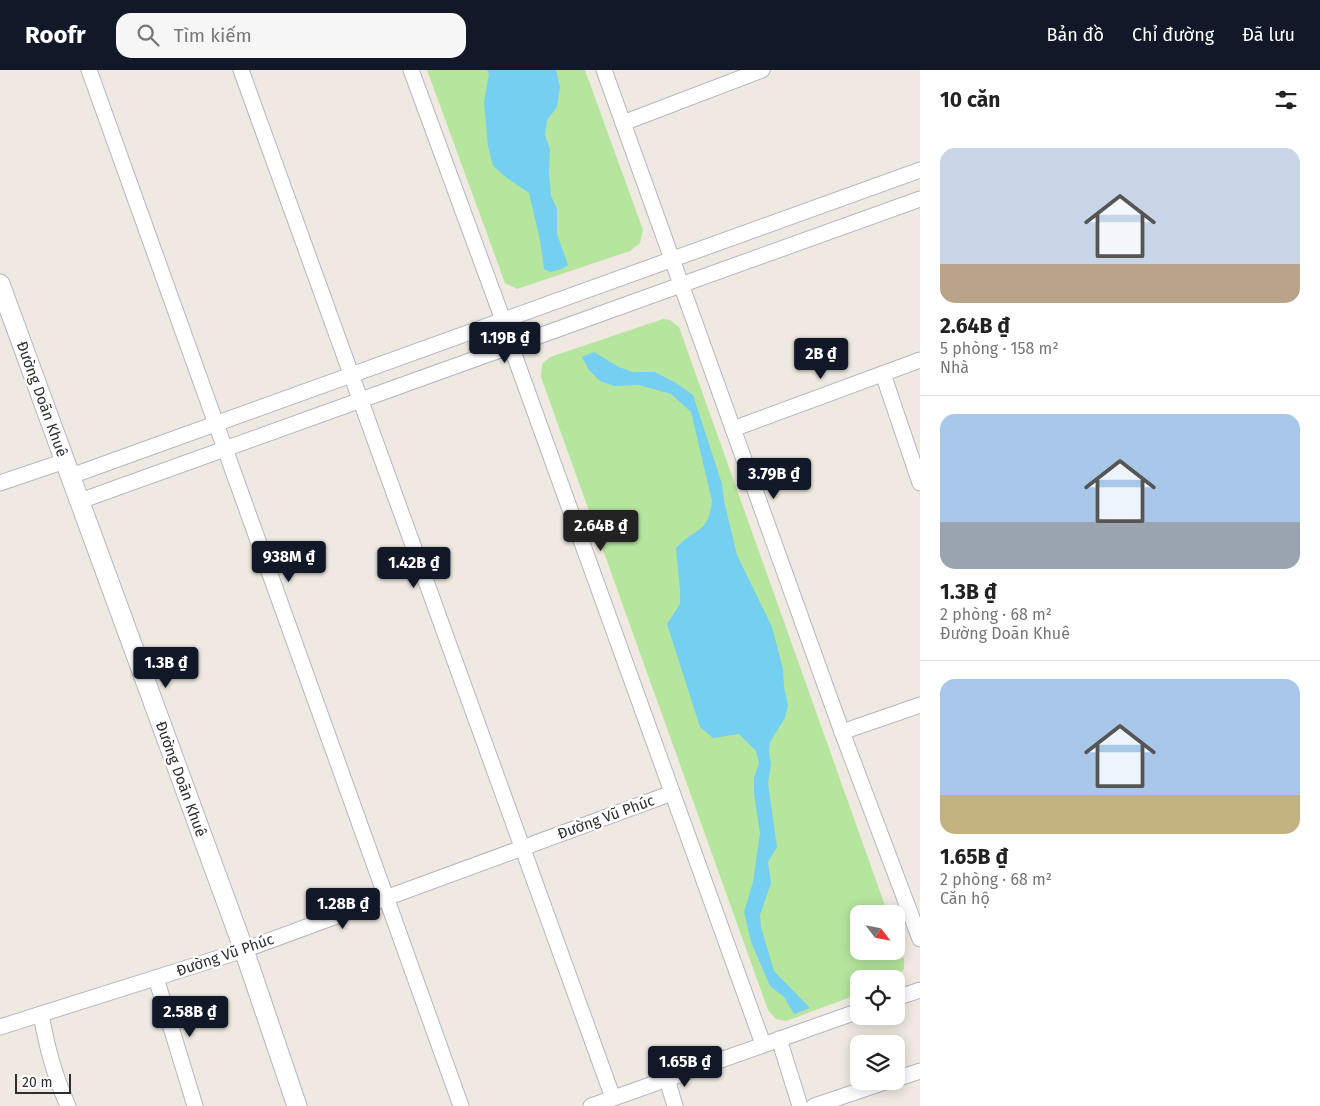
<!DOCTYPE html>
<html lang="vi">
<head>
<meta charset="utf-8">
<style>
  :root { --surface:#fff; --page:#f6f6f6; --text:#222; --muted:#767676; --line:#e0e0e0; --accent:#111827 }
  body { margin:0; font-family:"Fira Sans",sans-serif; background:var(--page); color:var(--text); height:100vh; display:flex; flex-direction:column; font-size:19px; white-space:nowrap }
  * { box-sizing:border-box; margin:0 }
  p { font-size:16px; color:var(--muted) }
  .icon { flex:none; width:28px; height:28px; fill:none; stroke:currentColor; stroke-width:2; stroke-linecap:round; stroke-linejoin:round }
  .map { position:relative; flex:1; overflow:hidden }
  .drawer { display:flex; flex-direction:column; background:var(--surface); width:400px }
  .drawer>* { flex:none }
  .needle { width:32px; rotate:122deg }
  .controls { position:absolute; left:850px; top:835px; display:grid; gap:10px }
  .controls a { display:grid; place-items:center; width:55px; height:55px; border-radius:10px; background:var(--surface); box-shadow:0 2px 12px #0003; font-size:25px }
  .scale { position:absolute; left:15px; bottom:12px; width:56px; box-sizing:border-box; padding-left:5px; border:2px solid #2e2e2e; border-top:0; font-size:14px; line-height:18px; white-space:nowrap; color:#2e2e2e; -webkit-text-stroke:4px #fff; paint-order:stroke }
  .price { position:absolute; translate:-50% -42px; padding:0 11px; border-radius:5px; background:var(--accent); color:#fff; font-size:16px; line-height:32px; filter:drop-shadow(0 1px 2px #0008) }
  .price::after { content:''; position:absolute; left:50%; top:30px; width:15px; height:11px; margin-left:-8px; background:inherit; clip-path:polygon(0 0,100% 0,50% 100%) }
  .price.on { background:#222; color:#fff }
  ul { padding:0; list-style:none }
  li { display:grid; align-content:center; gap:10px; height:265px; padding:0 20px }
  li+li { border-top:1px solid var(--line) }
  li span { display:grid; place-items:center; height:155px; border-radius:15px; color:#555 }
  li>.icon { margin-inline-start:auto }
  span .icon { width:90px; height:90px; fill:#fffc; stroke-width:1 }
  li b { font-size:21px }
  h2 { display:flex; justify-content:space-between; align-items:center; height:60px; padding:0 20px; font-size:21px }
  header { display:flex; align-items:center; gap:30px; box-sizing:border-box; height:70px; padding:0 25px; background:var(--accent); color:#fff }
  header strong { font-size:24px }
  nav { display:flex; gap:28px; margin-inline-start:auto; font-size:18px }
  .search { width:350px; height:45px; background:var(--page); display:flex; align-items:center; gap:12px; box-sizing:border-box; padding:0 18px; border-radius:15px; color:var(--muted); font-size:19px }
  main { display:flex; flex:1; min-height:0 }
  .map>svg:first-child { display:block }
</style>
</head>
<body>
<header>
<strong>Roofr</strong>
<div class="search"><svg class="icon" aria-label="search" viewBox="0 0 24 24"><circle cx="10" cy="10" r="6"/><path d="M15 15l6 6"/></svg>Tìm kiếm</div>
<nav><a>Bản đồ</a><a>Chỉ đường</a><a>Đã lưu</a></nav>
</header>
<main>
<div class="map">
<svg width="920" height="1036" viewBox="0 0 920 1036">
  <rect width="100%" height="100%" fill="#efe9e1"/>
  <g fill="#b6e59e">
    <polygon points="427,0 585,0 643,160 640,173 630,181 517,219 505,213"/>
    <polygon points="663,249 670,250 679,257 888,844 859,844 859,881 896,881 896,868 904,889 904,899 895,909 859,909 859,924 786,951 776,949 768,940 541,307 542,294 550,287"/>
  </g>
  <g fill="#75cff0">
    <polygon points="487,0 556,0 560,17 557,37 547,50 545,65 550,79 549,103 551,126 557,139 557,164 568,195 562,199 550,202 544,199 540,170 529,123 507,108 493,96 488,76 484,32 489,4"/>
    <path d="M594,282L619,297L633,302H655L676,313L693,325L722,414L724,431L737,485L772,557L783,599L784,617L788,635L785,648L770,672L769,682L771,694L768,713L777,777L768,792L771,813L760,845L761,857L774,901L810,938L794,944L784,927L770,916L751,872L744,842L753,812L760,763L754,724V708L759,693L756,681L739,664L713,668L700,657L667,554L680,534V520L676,478C695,457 708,465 712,431L691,342L671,324L639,315L614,316L600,311L589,300L582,287Z"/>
  </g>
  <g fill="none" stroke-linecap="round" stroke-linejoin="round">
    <defs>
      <g id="minor">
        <polyline points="89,0 461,1036"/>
        <polyline points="241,0 613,1028"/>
        <polyline points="411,0 503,250 511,276 763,974"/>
        <polyline points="604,0 842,662 920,869"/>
        <polyline points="623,53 762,0"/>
        <polyline points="883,304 920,413"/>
        <polyline points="733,359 920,290"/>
        <polyline points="71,406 920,100"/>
        <polyline points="0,413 65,391"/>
        <polyline points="80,431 920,129"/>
        <polyline points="842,662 920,635"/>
        <polyline points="156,908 195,1036"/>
        <polyline points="896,928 920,920"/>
        <path d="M41,944C47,978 54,1004 68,1036"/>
        <polyline points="0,957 244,880 672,723"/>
        <polyline points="779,969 800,1036"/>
        <polyline points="667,1009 675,1036"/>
        <polyline points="896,1009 920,1001"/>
        <polyline points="591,1036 859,941"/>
        <polyline points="814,1036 888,1011"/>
      </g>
      <polyline id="tertiary" points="0,214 244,880 297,1036"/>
    </defs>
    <use href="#minor" stroke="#b4b7c1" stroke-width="17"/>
    <use href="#tertiary" stroke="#b4b7c1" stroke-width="21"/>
    <use href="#minor" stroke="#fff" stroke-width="15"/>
    <use href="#tertiary" stroke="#fff" stroke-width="19"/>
  </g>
  <g text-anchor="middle" stroke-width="5" stroke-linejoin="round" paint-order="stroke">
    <g font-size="15" fill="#2e2e2e" stroke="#fff">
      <text transform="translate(42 329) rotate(70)" y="5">Đường Doãn Khuê</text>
      <text transform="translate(181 709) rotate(70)" y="5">Đường Doãn Khuê</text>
      <text transform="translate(606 747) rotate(-20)" y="5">Đường Vũ Phúc</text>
      <text transform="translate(225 885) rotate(-19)" y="5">Đường Vũ Phúc</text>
    </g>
  </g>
</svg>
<div class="controls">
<a><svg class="needle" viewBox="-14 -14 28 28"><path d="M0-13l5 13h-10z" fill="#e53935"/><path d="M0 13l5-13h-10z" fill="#767676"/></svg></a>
<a><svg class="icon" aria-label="locate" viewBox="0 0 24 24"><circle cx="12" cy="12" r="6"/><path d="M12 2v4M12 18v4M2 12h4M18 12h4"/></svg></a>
<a><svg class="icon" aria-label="layers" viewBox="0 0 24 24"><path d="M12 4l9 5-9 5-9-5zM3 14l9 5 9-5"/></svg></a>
</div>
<div class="scale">20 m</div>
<b class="price" style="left:505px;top:294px">1.19B ₫</b>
<b class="price" style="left:821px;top:310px">2B ₫</b>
<b class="price" style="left:774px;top:430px">3.79B ₫</b>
<b class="price on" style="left:601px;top:482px">2.64B ₫</b>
<b class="price" style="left:289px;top:513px">938M ₫</b>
<b class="price" style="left:414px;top:519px">1.42B ₫</b>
<b class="price" style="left:166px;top:619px">1.3B ₫</b>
<b class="price" style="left:343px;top:860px">1.28B ₫</b>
<b class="price" style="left:190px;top:968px">2.58B ₫</b>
<b class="price" style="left:685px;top:1018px">1.65B ₫</b>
</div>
<section class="drawer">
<h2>10 căn<svg class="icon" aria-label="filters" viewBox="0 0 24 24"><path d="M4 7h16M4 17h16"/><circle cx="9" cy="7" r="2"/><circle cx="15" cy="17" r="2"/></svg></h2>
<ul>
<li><span style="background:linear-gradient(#c9d6e8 75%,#b9a48a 0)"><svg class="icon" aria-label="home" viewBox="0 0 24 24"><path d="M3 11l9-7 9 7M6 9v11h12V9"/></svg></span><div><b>2.64B ₫</b><p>5 phòng · 158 m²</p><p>Nhà</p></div></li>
<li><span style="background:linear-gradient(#a9c7e8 70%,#9aa5b1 0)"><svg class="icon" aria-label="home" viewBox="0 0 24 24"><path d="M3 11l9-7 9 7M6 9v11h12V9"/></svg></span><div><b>1.3B ₫</b><p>2 phòng · 68 m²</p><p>Đường Doãn Khuê</p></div></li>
<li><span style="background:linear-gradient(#a9c7e8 75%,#c2b280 0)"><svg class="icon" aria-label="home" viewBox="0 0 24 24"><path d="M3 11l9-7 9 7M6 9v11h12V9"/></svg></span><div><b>1.65B ₫</b><p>2 phòng · 68 m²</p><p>Căn hộ</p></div></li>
</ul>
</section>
</main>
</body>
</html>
